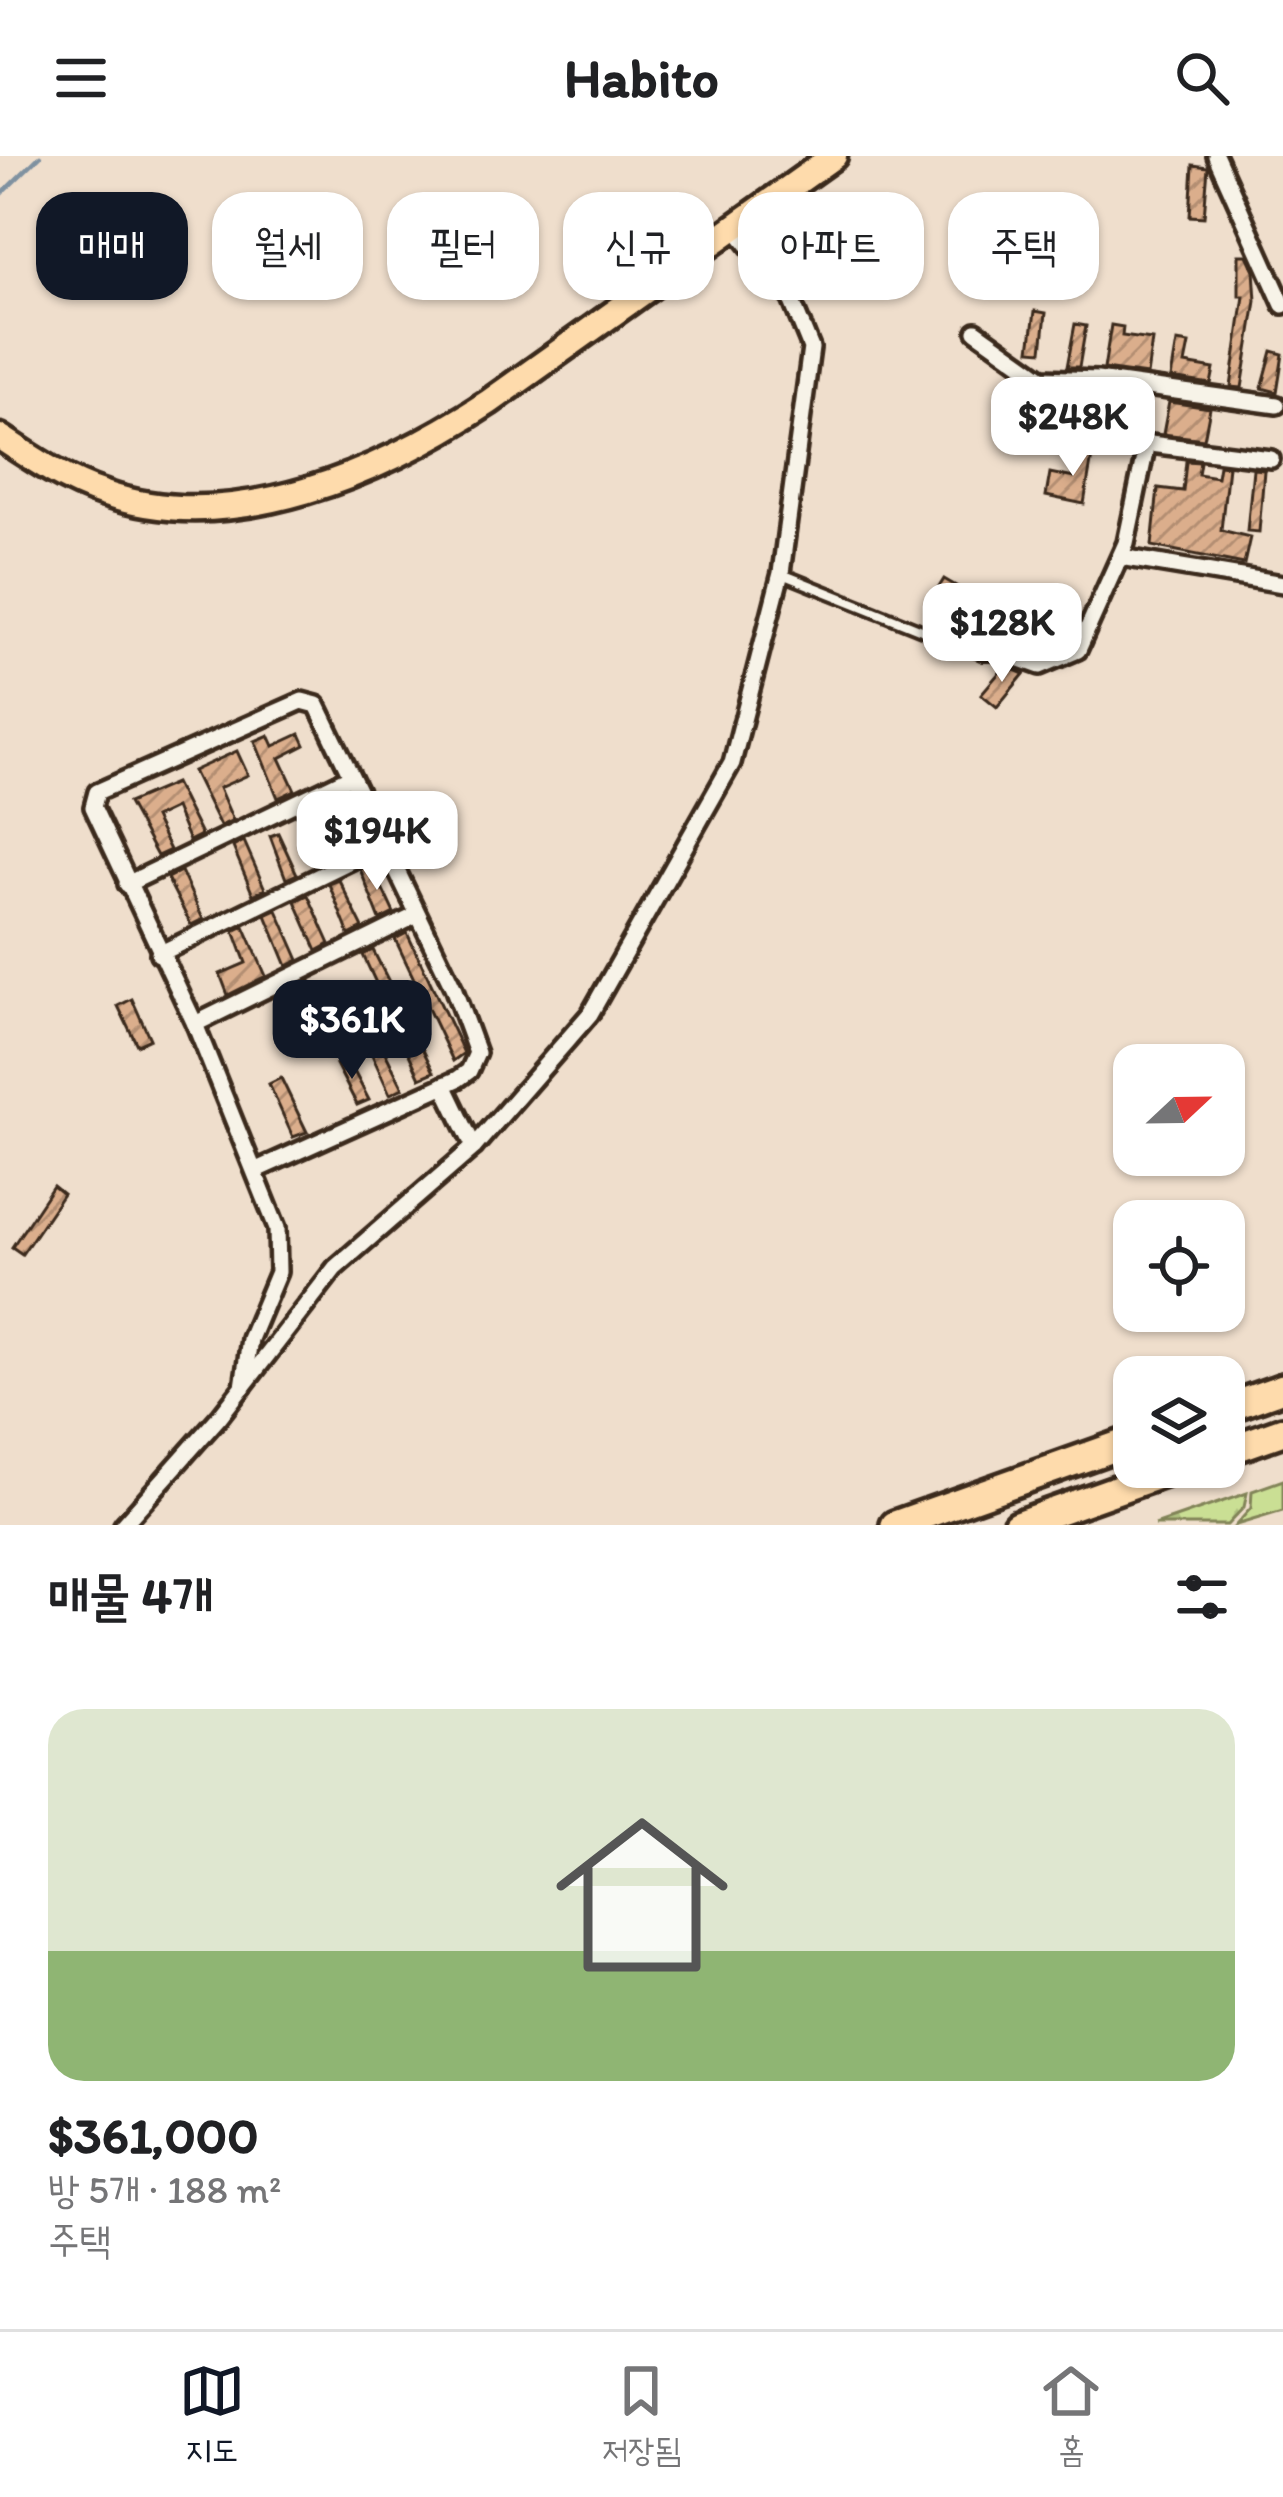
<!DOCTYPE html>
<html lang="ko">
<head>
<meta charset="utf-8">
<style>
  :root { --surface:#fff; --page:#f6f6f6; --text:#202124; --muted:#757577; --line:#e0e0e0; --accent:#111827 }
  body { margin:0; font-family:Itim,"Poor Story",sans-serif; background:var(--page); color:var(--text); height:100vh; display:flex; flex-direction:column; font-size:45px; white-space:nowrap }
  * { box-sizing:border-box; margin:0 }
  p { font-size:39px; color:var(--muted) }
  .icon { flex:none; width:66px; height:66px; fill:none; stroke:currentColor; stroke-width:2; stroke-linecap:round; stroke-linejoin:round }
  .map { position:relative; height:1369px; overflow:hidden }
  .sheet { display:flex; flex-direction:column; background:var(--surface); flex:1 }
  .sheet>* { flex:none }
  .banner { position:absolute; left:36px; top:36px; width:1212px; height:108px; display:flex; gap:24px }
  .needle { width:78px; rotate:68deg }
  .tools { position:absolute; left:1113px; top:888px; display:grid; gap:24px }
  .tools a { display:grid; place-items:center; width:132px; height:132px; border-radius:24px; background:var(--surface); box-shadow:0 3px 9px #0004; font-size:60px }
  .price { position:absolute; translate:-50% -102px; padding:0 27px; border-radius:24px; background:#fff; color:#222; font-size:39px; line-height:78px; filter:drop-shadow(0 3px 6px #0008) }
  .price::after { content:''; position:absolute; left:50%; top:72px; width:36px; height:27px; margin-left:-18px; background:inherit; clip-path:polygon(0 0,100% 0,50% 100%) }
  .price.selected { background:var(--accent); color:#fff }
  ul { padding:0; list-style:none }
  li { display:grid; align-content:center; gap:24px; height:636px; padding:0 48px }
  li span { display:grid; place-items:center; height:372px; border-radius:36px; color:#555 }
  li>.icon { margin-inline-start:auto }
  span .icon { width:216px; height:216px; fill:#fffc; stroke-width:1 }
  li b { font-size:51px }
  h2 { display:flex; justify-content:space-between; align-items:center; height:144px; padding:0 48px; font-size:51px }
  .chip { padding:0 42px; border-radius:36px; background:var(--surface); box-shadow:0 3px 9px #0004; font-size:42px; line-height:108px }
  .chip.selected { background:var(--accent); color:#fff }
  header { display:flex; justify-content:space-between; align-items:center; height:156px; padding:0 48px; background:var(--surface); font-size:54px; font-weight:700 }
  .menu { display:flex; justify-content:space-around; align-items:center; height:168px; border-top:3px solid var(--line); background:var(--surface); font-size:33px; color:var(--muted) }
  .menu a { display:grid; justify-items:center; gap:6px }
  .menu .selected { color:var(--accent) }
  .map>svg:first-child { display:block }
</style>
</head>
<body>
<header><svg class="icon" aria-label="menu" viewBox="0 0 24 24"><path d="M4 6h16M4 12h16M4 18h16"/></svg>Habito<svg class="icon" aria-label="search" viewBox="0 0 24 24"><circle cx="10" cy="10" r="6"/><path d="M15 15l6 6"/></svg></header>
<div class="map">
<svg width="1283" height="1369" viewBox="0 0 1283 1369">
  <defs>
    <pattern id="forest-firs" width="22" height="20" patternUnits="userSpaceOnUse" patternTransform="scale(3)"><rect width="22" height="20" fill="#cadf94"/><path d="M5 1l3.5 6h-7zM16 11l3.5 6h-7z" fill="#aec07f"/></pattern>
    <pattern id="building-hatch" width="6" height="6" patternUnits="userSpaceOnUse" patternTransform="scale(3)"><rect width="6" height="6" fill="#dbae8c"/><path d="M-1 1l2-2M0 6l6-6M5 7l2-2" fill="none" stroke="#b38e72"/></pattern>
  </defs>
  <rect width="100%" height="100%" fill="#efdecc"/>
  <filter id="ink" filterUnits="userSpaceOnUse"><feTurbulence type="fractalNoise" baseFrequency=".00833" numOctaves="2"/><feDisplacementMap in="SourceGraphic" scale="24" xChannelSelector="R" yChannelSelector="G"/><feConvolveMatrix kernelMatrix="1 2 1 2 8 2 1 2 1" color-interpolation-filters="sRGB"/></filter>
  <g filter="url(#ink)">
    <polygon fill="#cadf94" stroke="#828459" stroke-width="3" points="1283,1324 1283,1355 1236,1369 1251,1352 1252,1335"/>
    <polygon fill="url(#forest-firs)" stroke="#828459" stroke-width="3" points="1247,1337 1244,1351 1227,1369 1155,1369"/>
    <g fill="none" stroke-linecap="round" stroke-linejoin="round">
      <polyline stroke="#7f91a0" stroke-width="4.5" points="0,39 40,0"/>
    </g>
    <g fill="url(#building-hatch)" stroke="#3b2a1e" stroke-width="3">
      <polygon points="1193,9 1208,11 1204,61 1190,60"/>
      <polygon points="1239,99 1247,99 1254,114 1256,145 1242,232 1231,231 1244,140 1239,140"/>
      <polygon points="1035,155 1046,157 1042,195 1030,194"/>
      <polygon points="1075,168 1086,170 1079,211 1067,211"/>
      <polygon points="1111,169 1123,171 1122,180 1152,184 1147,219 1104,213"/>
      <polygon points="1177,186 1189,188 1185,208 1214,213 1211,228 1171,222"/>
      <polygon points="1272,195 1283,198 1277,236 1262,232"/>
      <polygon points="1169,246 1210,252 1204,283 1163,278"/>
      <polygon points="1082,285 1094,288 1084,348 1046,340 1050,317 1074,322"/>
      <polygon points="1186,305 1200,306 1198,318 1217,321 1219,309 1228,310 1221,374 1250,381 1244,408 1152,390 1158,332 1183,335"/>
      <polygon points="1253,313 1264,314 1259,376 1247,375"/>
      <polygon points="944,423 1016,465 1011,474 936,436"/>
      <polygon points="1043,450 1068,473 1059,483 1034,460"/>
      <polygon points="1005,510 1024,518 997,551 981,538"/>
      <polygon points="300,578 305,589 280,602 295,634 278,642 255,585 269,579 274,590"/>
      <polygon points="237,595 248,619 219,632 233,664 220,670 193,615"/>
      <polygon points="175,627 201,679 189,685 175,652 154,662 170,694 157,700 128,647"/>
      <polygon points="338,640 359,688 350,692 328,645"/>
      <polygon points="278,677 297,718 286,723 270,680"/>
      <polygon points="244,685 265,733 253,739 233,691"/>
      <polygon points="371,708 394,757 380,764 360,713"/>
      <polygon points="181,715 203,763 191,769 167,722"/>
      <polygon points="339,724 363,772 349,779 329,728"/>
      <polygon points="308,739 330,788 317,795 295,745"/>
      <polygon points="277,754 299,804 287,810 266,759"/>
      <polygon points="244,770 266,820 228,839 220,818 246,807 234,775"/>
      <polygon points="407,777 464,897 453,905 395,783"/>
      <polygon points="373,794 434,916 420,922 363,799"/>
      <polygon points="310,825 335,877 323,882 298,831"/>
      <polygon points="356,839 403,932 390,938 347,844"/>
      <polygon points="132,843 150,883 137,889 118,850"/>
      <polygon points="347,902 369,944 357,949 336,908"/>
      <polygon points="281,922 307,976 293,981 269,928"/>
      <polygon points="53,1030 63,1038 22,1098 12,1091"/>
    </g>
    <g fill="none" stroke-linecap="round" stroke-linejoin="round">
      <defs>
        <polyline id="service" points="782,418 984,499 1008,499"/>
        <g id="minor">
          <polyline points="1216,0 1283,149"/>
          <polyline points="976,175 1042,222 1097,224 1277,249"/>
          <polyline points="1042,222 1072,265 1142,287 1271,303"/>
          <polyline points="1121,401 1283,428"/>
          <polyline points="1009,499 1040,510 1078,494 1126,387 1147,287"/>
          <polyline points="127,728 350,621"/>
          <polyline points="159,798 385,688"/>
          <polyline points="195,868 417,759"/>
          <polyline points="444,929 474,991"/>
          <polyline points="243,1231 250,1183 278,1116 277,1072 195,868 93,651 97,636 302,545 317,549 453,831 477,897 469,915 458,923 256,1014"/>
          <polyline points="123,1369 220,1260 335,1112 474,991 590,858 732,607 781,417 811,192 791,143 735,72"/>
        </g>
        <path id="primary" d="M0,281C33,303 67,326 105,338C234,382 383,316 489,246L834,0"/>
        <g id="motorway">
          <polyline points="1224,1253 1283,1232"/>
          <polyline points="1224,1296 1283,1275"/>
          <polyline points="895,1369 1134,1284"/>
          <polyline points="1017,1369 1180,1311"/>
        </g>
      </defs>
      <use href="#service" stroke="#3b2a1e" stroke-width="16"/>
      <use href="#minor" stroke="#3b2a1e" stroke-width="24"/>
      <use href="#primary" stroke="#3b2a1e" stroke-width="33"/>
      <use href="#motorway" stroke="#3b2a1e" stroke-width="36"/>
      <use href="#service" stroke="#f7f3e8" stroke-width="8"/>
      <use href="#minor" stroke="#f7f3e8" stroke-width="15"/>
      <use href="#primary" stroke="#fedbac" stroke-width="24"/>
      <use href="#motorway" stroke="#fedbac" stroke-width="27"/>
    </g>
  </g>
</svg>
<div class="tools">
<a><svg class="needle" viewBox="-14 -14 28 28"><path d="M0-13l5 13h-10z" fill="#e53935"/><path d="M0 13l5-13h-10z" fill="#757577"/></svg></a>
<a><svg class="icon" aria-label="locate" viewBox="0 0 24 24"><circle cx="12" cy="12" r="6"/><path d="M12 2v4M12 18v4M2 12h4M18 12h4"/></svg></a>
<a><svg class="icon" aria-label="layers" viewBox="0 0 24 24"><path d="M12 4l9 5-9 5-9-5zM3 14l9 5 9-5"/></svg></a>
</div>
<b class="price" style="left:1073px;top:323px">$248K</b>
<b class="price" style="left:1002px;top:529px">$128K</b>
<b class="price" style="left:377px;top:737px">$194K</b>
<b class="price selected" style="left:352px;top:926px">$361K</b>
<div class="banner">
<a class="chip selected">매매</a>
<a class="chip">월세</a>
<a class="chip">필터</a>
<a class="chip">신규</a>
<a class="chip">아파트</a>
<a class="chip">주택</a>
</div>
</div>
<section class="sheet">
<h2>매물 4개<svg class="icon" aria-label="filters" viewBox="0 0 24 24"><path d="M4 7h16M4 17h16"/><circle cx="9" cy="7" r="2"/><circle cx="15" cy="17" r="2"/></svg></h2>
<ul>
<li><span style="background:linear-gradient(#dfe7d0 65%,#8fb573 0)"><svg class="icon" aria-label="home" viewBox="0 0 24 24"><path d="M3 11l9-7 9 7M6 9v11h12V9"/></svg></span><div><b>$361,000</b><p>방 5개 · 188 m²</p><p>주택</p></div></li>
</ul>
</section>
<nav class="menu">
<a class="selected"><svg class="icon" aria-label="map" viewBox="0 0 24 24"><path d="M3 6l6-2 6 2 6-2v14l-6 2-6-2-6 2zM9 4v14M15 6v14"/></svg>지도</a>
<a><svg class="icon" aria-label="saved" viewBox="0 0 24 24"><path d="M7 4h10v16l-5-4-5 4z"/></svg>저장됨</a>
<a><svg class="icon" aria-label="home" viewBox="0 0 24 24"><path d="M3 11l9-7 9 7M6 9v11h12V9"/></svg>홈</a>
</nav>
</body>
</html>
